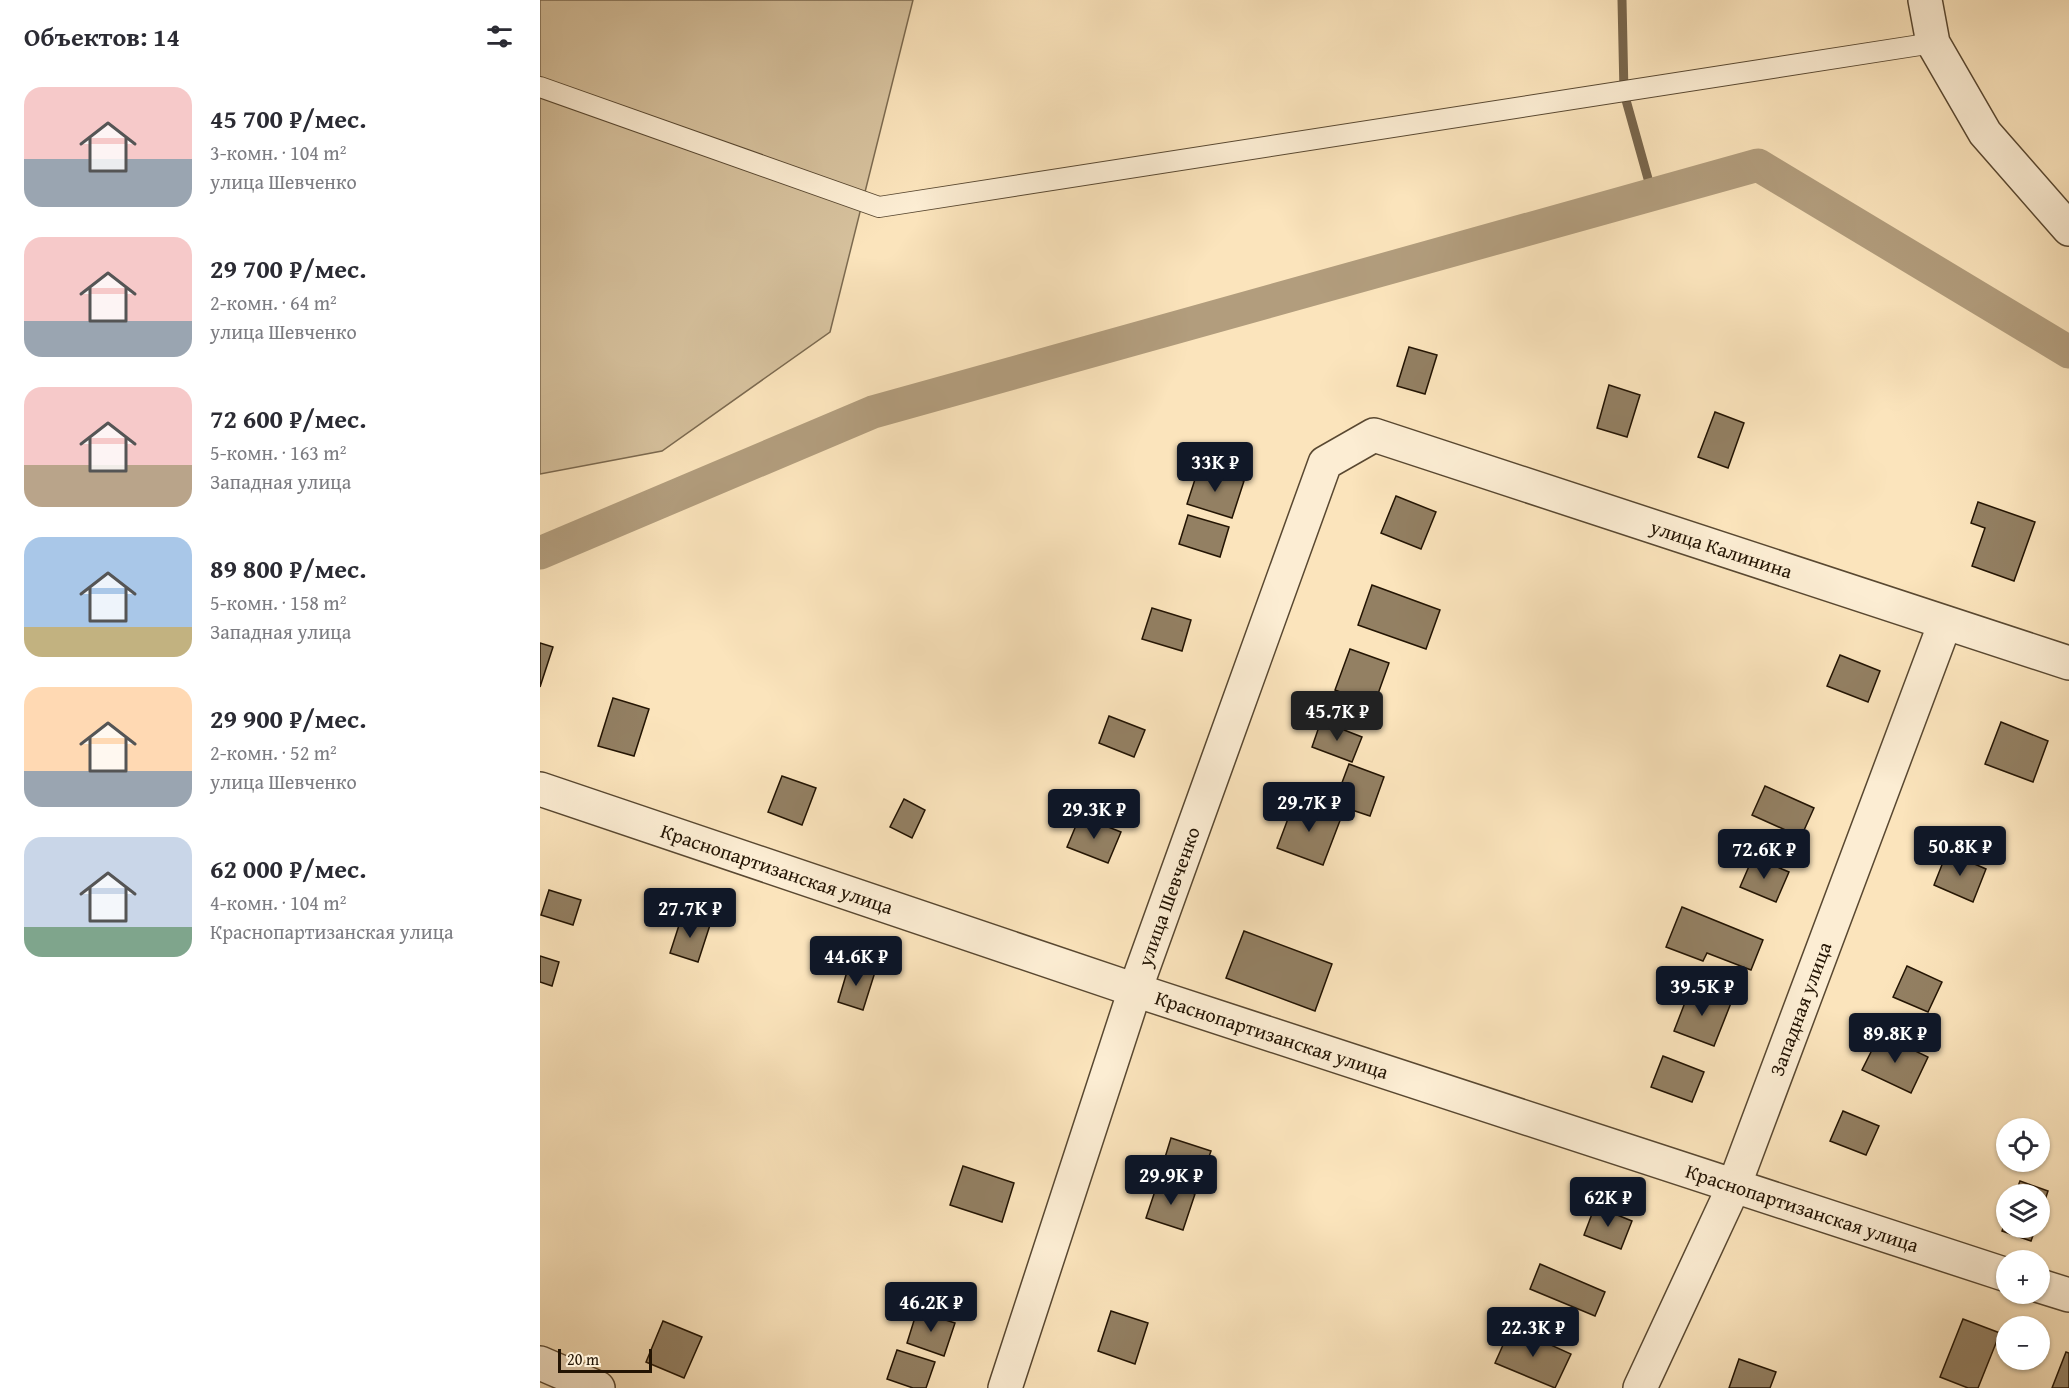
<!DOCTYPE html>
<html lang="ru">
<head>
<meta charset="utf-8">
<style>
  :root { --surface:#fff; --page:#f7f7f7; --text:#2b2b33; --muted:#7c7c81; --accent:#111827 }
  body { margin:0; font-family:"Gentium Book Plus",serif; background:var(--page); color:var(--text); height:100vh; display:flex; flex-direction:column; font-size:22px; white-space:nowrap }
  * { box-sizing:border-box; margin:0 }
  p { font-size:20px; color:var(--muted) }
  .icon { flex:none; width:33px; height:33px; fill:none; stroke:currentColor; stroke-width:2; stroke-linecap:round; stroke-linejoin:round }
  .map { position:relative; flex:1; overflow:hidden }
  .details { display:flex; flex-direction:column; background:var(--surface); width:540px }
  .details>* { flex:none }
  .buttons { position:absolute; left:1456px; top:1118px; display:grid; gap:12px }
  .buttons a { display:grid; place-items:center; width:54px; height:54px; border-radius:50%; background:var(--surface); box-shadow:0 2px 4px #0004; font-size:30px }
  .scale { position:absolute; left:18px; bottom:15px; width:94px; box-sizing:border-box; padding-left:6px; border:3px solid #231403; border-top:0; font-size:16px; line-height:21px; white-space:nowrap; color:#231403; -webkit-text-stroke:4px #fcedd3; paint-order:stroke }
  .price { position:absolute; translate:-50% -51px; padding:0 14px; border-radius:6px; background:var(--accent); color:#fff; font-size:20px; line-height:39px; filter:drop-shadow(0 2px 3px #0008) }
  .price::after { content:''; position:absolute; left:50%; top:36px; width:18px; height:14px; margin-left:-9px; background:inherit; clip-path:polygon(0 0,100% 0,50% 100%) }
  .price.active { background:#222; color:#fff }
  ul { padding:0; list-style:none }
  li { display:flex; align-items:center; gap:18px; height:150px; padding:0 24px }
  li span { display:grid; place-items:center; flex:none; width:168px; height:120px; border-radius:18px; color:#555 }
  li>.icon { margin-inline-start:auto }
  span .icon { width:72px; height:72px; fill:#fffc; stroke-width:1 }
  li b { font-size:26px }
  h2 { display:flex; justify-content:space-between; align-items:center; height:72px; padding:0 24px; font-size:26px }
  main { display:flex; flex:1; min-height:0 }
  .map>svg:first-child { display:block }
</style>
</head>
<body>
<main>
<section class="details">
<h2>Объектов: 14<svg class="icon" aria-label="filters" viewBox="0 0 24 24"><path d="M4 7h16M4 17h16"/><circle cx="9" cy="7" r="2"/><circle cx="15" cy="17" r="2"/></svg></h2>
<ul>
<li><span style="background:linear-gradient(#f6c9c9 60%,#9aa5b1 0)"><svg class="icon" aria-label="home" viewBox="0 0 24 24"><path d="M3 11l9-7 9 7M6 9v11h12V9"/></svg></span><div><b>45 700 ₽/мес.</b><p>3-комн. · 104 m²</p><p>улица Шевченко</p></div></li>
<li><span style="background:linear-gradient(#f6c9c9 70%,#9aa5b1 0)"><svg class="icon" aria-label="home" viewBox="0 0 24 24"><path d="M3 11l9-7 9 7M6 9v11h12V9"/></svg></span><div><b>29 700 ₽/мес.</b><p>2-комн. · 64 m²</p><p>улица Шевченко</p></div></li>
<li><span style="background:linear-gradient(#f6c9c9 65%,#b9a48a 0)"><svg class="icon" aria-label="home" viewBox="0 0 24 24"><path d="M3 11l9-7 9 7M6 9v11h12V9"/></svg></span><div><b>72 600 ₽/мес.</b><p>5-комн. · 163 m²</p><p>Западная улица</p></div></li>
<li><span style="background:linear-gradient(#a9c7e8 75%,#c2b280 0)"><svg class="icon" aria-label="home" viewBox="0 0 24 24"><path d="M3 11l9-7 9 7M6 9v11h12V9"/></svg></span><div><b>89 800 ₽/мес.</b><p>5-комн. · 158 m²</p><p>Западная улица</p></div></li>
<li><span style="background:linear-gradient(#ffd9b3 70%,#9aa5b1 0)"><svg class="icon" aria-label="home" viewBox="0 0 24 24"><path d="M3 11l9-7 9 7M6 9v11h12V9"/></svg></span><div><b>29 900 ₽/мес.</b><p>2-комн. · 52 m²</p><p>улица Шевченко</p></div></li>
<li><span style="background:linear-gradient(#c9d6e8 75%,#7fa58c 0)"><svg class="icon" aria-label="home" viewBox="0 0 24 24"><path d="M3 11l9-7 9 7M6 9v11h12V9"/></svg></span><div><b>62 000 ₽/мес.</b><p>4-комн. · 104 m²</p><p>Краснопартизанская улица</p></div></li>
</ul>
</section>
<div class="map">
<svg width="1529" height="1388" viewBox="0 0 1529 1388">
  <rect width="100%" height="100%" fill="#fbe4bc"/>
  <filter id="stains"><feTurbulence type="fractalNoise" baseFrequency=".00333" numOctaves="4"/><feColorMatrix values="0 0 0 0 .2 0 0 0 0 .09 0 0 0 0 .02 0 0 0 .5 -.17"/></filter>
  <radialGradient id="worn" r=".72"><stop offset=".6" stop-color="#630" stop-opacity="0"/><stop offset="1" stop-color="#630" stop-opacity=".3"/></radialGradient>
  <polygon fill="#d6c19d" stroke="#7c6a50" stroke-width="1.5" points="0,0 373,0 290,332 122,451 0,474"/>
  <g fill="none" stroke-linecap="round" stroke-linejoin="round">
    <polyline stroke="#79664c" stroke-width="9" points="1082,0 1084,93 1112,193"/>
    <polyline stroke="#b29d7d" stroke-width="33" points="0,553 333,412 1218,165 1529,352"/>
  </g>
  <g fill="#938063" stroke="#231403" stroke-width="1.5">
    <polygon points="869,347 897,355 885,394 857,386"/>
    <polygon points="1069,385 1100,395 1087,437 1057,428"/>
    <polygon points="1175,412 1204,423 1188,468 1158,457"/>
    <polygon points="659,467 704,481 692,518 647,504"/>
    <polygon points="856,496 896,512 881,549 841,533"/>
    <polygon points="1438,502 1495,522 1474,581 1432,566 1445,528 1431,523"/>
    <polygon points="648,515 689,527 680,557 639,544"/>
    <polygon points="832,585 900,610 886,649 818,625"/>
    <polygon points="612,608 651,620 642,651 602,639"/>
    <polygon points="0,643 13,647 0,687"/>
    <polygon points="810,649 849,663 834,705 795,690"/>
    <polygon points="1300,655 1340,671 1328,702 1287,686"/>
    <polygon points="73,698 109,709 94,756 58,746"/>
    <polygon points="569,716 605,730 594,757 559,743"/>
    <polygon points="781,721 822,737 812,762 772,747"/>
    <polygon points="1461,722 1508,741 1493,782 1445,764"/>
    <polygon points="809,764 844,777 830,816 794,804"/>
    <polygon points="242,776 276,788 262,825 228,812"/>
    <polygon points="1225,786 1274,808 1261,837 1212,815"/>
    <polygon points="364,799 385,810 372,838 350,827"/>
    <polygon points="755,800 801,818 783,865 737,848"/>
    <polygon points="540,816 581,832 568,863 527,847"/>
    <polygon points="1407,852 1446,869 1433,902 1394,885"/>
    <polygon points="1213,857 1249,872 1236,902 1200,887"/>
    <polygon points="9,890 41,900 33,925 1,915"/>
    <polygon points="1142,907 1223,940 1211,970 1167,953 1163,961 1126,947"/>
    <polygon points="142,916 170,925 158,962 130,953"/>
    <polygon points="704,931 792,964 775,1011 686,978"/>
    <polygon points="0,956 19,962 12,986 0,982"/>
    <polygon points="309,965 335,972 323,1010 298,1002"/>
    <polygon points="1367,966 1402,982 1388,1012 1353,997"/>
    <polygon points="1151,987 1191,1003 1174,1046 1134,1031"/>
    <polygon points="1340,1034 1388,1057 1371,1093 1322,1070"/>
    <polygon points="1123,1056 1164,1072 1152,1102 1111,1087"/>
    <polygon points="1303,1111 1339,1126 1326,1155 1290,1141"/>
    <polygon points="631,1138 671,1151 662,1176 623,1164"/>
    <polygon points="423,1166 474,1183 462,1222 410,1205"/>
    <polygon points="1480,1181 1508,1191 1500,1215 1500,1194 1475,1194"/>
    <polygon points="618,1182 655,1194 643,1230 606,1218"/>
    <polygon points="1055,1206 1092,1221 1081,1249 1044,1235"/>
    <polygon points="1467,1218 1467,1227 1496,1227 1491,1241 1462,1231"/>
    <polygon points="1000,1264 1065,1292 1055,1316 990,1289"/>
    <polygon points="377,1311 415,1323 404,1356 367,1343"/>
    <polygon points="571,1311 608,1323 595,1364 558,1351"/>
    <polygon points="1423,1319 1460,1333 1438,1388 1428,1388 1400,1377"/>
    <polygon points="123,1321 162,1337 144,1378 106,1362"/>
    <polygon points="971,1327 1031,1354 1015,1388 955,1363"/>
    <polygon points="357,1350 395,1362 386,1388 373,1388 347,1379"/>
    <polygon points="1526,1352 1529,1353 1529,1388 1512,1388"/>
    <polygon points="1199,1359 1236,1372 1230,1388 1189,1388"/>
  </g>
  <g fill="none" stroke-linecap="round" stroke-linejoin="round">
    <defs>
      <polyline id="lane" points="0,87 339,207 1393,43"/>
      <g id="street">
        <polyline points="1385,0 1393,43 1445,133 1529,229"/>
        <path id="s1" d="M0,789L595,990L1467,1275"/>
        <polyline points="1500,1286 1529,1295"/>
        <polyline points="0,1363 58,1388"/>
        <path id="s2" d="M465,1388L595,990L785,463L834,435L1529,663"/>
        <path id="s3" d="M1100,1388L1194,1186L1405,623"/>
      </g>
    </defs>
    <use href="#lane" stroke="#594831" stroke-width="22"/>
    <use href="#street" stroke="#594831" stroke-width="36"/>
    <use href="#lane" stroke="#fcedd3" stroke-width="20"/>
    <use href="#street" stroke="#fcedd3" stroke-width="33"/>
  </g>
  <g text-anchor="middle" stroke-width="6" stroke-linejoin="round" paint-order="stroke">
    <g font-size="20" fill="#231403" stroke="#fcedd3">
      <text dy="7" stroke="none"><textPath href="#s2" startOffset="1401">улица Калинина</textPath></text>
      <text dy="7" stroke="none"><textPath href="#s1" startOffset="250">Краснопартизанская улица</textPath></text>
      <text dy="7" stroke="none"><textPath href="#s2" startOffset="518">улица Шевченко</textPath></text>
      <text dy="7" stroke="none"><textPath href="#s3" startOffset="412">Западная улица</textPath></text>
      <text dy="7" stroke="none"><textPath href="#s1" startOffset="772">Краснопартизанская улица</textPath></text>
      <text dy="7" stroke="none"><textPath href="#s1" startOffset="1330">Краснопартизанская улица</textPath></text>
    </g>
  </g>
  <rect width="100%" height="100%" filter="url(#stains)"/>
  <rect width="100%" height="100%" fill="url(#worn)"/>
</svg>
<div class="buttons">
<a><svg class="icon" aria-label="locate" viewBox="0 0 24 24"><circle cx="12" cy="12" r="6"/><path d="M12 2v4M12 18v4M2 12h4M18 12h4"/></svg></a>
<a><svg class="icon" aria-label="layers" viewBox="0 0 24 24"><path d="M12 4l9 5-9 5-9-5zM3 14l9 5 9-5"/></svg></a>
<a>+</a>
<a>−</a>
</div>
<div class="scale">20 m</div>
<b class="price" style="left:675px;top:493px">33K ₽</b>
<b class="price active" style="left:797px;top:742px">45.7K ₽</b>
<b class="price" style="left:769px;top:833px">29.7K ₽</b>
<b class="price" style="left:554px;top:840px">29.3K ₽</b>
<b class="price" style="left:1420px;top:877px">50.8K ₽</b>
<b class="price" style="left:1224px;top:880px">72.6K ₽</b>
<b class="price" style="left:150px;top:939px">27.7K ₽</b>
<b class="price" style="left:316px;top:987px">44.6K ₽</b>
<b class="price" style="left:1162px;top:1017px">39.5K ₽</b>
<b class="price" style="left:1355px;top:1064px">89.8K ₽</b>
<b class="price" style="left:631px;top:1206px">29.9K ₽</b>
<b class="price" style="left:1068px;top:1228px">62K ₽</b>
<b class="price" style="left:391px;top:1333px">46.2K ₽</b>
<b class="price" style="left:993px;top:1358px">22.3K ₽</b>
</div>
</main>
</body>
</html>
